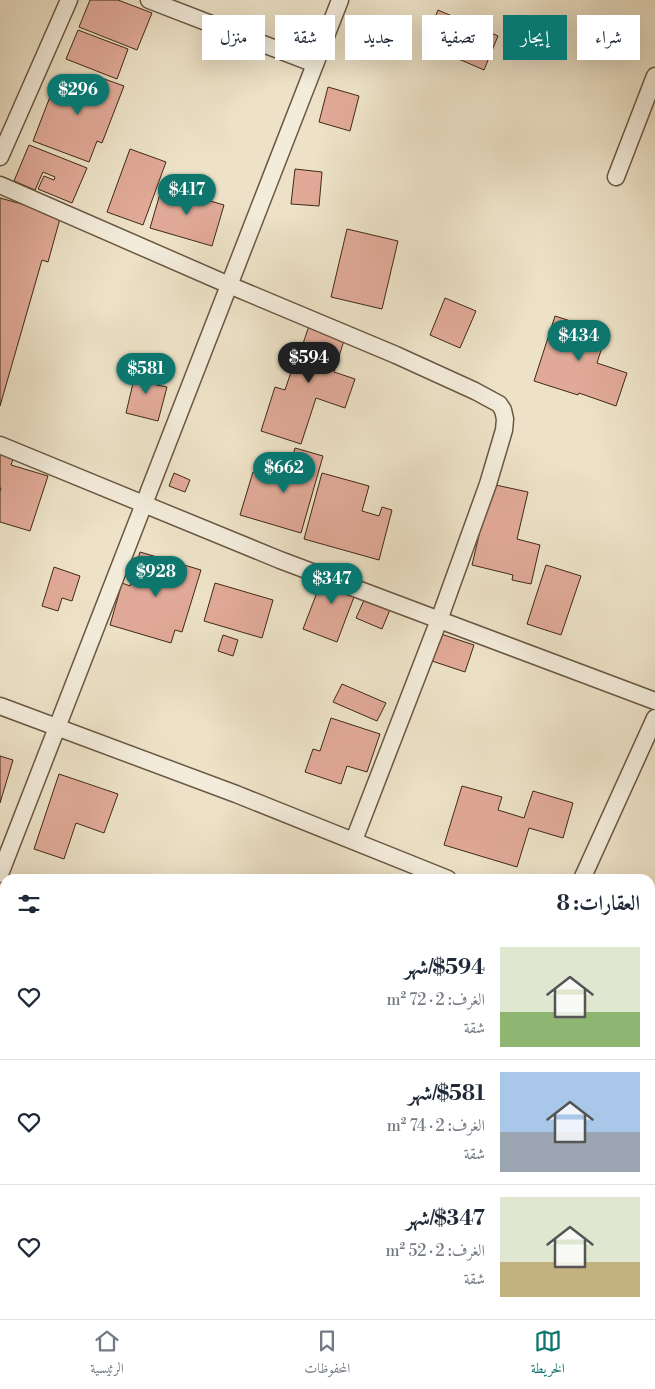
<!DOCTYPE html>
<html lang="ar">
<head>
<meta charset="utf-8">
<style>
  :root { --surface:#fff; --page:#f2f2f3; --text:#1f2937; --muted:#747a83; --line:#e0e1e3; --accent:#0f766e }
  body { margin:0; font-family:"Libre Bodoni",Amiri,serif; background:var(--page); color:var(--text); direction:rtl; height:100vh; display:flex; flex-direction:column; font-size:19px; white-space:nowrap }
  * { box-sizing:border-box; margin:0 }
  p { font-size:16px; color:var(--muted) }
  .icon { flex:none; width:28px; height:28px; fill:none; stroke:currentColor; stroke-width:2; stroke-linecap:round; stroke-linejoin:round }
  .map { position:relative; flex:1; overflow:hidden; direction:ltr }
  .drawer { position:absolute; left:0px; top:874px; width:655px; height:446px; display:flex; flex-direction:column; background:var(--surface); border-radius:15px 15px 0 0; box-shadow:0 5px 20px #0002; direction:rtl }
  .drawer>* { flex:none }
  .hud { position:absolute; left:15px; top:15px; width:625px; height:45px; direction:rtl; display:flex; gap:10px }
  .price { position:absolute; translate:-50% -42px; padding:0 11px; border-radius:18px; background:var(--accent); color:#fff; font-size:16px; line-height:32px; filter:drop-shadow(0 1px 2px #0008) }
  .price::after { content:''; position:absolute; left:50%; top:30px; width:15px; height:11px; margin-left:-8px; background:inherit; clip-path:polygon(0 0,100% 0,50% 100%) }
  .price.active { background:#222; color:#fff }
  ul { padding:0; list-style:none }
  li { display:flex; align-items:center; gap:15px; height:125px; padding:0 15px }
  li+li { border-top:1px solid var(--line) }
  li span { display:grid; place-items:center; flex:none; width:140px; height:100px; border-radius:0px; color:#555 }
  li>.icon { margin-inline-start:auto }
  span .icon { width:60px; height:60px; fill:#fffc; stroke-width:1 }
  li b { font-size:21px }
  h2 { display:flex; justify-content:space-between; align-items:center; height:60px; padding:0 15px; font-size:21px }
  .tag { padding:0 18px; border-radius:0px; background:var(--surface); box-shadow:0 5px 20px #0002; font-size:18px; line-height:45px }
  .tag.active { background:var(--accent); color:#fff }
  .tabs { display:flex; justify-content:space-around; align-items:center; height:70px; border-top:1px solid var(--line); background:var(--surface); font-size:14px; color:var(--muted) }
  .tabs a { display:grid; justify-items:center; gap:2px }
  .tabs .active { color:var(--accent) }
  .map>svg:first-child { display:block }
</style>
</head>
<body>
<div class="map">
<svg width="655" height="1319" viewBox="0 0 655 1319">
  <rect width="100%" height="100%" fill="#ede2c7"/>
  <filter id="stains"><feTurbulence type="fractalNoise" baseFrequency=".004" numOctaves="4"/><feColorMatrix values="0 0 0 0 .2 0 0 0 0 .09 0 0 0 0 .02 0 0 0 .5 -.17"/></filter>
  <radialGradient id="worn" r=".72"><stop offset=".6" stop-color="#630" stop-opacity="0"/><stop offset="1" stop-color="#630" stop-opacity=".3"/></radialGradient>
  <g fill="#e1aa98" stroke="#3f2915">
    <polygon points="90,0 118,0 152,13 137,50 79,27"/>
    <polygon points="438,10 498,36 484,70 424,44"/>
    <polygon points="78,30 128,49 117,79 66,59"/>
    <polygon points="58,76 91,88 96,76 124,86 102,143 97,141 89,162 33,141"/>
    <polygon points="328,87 359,96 350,131 319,122"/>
    <polygon points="29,145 87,168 72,203 38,189 44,176 54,180 55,177 43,172 35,190 14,181"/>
    <polygon points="130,149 166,162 143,225 107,212"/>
    <polygon points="295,169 322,172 319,206 291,204"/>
    <polygon points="162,187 224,205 212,246 150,228"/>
    <polygon points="0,198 61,215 48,262 42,260 0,406"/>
    <polygon points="347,229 398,241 382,309 331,297"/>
    <polygon points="445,298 476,311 460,348 430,335"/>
    <polygon points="555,316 586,326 587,321 608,328 597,363 627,373 616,406 579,393 578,395 534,381"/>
    <polygon points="311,320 347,331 334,372 355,379 345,408 316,398 301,444 261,431 275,387 285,390 294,363 296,364"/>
    <polygon points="137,366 156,370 152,384 167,387 158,421 126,413"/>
    <polygon points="295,448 323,456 301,533 240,515 253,472 286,482"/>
    <polygon points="0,451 14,456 11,465 48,476 30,531 0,522 0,492 1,488 0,488"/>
    <polygon points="174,473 190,480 185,492 169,486"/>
    <polygon points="322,473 369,486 362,511 379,516 382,507 392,510 379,560 304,539"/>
    <polygon points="491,484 528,492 517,539 540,545 531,584 512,580 513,575 472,565"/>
    <polygon points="140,552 201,570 182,632 175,630 171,643 110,625 122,583 130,586"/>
    <polygon points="546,565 581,576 561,635 527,624"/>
    <polygon points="54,567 80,576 72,601 62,598 58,611 42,606"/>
    <polygon points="326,569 360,581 337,642 303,629"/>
    <polygon points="215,583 273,600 262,638 204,621"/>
    <polygon points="369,589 394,600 382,629 356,618"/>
    <polygon points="438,633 474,645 465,672 429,660"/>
    <polygon points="223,635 238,640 233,656 218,651"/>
    <polygon points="342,684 386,703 377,721 333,702"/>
    <polygon points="331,718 380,734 367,772 347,766 341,784 305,772 313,749 320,751"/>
    <polygon points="0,756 13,760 0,803"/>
    <polygon points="59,774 118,794 104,833 76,823 64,859 34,849"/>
    <polygon points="462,786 502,797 498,810 524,818 533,791 573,803 563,838 529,828 517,867 444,845"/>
    <polygon points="5,1106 5,1128 0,1127 0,1120"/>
  </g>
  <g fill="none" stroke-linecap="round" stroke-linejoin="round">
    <defs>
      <g id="minor">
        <polyline points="149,0 315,64"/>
        <polyline points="0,157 69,0"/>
        <polyline points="616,177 655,76"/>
        <polyline points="0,185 229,285 396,355 475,391 499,404 503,410 505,419 504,430 488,484 439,620 354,840"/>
        <polyline points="0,445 280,560 655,701"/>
        <polyline points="0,706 236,794 448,879"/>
        <polyline points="0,874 340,0"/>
        <polyline points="582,879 655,718"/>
        <polyline points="0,948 5,950"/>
        <polyline points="650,963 655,965"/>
        <polyline points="0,1185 5,1187"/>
        <polyline points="328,1315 337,1319"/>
        <polyline points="620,1315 628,1319"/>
      </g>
    </defs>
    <use href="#minor" stroke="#6a5742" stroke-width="19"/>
    <use href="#minor" stroke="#f3ecdb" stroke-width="16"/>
  </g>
  <rect width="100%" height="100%" filter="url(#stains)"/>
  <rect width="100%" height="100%" fill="url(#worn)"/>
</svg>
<b class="price" style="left:78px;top:116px">$296</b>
<b class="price" style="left:187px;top:216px">$417</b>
<b class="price" style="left:579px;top:362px">$434</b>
<b class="price active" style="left:309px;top:384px">$594</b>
<b class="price" style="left:146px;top:395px">$581</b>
<b class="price" style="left:284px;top:494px">$662</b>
<b class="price" style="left:156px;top:598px">$928</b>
<b class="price" style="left:332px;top:605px">$347</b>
<div class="hud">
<a class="tag">شراء</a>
<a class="tag active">إيجار</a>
<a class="tag">تصفية</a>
<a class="tag">جديد</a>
<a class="tag">شقة</a>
<a class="tag">منزل</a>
</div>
<section class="drawer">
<h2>العقارات: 8<svg class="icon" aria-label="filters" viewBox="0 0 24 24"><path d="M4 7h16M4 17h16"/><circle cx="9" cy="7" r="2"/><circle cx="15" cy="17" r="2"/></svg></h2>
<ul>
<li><span style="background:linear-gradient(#dfe7d0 65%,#8fb573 0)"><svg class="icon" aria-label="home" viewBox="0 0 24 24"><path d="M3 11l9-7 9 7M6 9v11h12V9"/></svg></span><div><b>$594/شهر</b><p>الغرف: 2 · 72 m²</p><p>شقة</p></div><svg class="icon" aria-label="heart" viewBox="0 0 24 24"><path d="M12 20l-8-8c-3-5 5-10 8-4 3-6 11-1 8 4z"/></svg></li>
<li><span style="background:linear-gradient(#a9c7e8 60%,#9aa5b1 0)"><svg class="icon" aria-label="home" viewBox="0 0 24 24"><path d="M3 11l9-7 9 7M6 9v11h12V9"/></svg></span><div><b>$581/شهر</b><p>الغرف: 2 · 74 m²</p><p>شقة</p></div><svg class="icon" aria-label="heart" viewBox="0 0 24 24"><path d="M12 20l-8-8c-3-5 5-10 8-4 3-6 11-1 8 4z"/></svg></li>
<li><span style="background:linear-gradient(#dfe7d0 65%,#c2b280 0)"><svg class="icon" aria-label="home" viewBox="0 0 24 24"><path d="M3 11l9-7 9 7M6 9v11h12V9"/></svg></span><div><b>$347/شهر</b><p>الغرف: 2 · 52 m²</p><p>شقة</p></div><svg class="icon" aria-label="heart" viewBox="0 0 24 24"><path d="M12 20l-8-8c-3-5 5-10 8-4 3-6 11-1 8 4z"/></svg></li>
</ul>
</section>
</div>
<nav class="tabs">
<a class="active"><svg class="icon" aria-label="map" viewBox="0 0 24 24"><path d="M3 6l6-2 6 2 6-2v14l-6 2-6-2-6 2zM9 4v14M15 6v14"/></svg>الخريطة</a>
<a><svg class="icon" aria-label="saved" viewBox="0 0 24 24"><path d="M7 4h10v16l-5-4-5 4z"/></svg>المحفوظات</a>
<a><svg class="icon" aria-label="home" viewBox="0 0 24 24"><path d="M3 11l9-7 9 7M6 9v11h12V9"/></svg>الرئيسية</a>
</nav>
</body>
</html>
